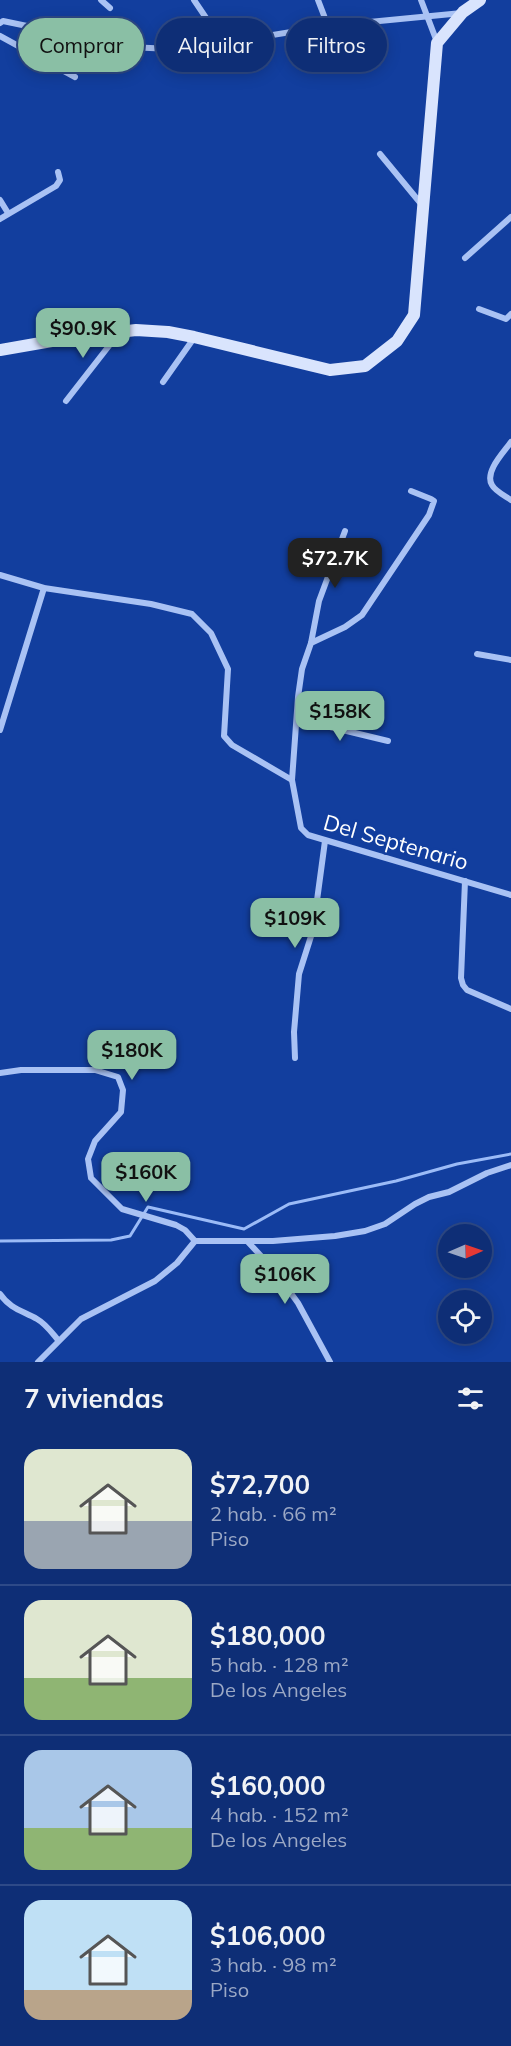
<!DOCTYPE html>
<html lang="es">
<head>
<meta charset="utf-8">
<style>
  :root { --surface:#0e2e76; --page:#1c3a7e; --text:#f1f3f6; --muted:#9ba8c5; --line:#2e4a88; --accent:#8abfa5 }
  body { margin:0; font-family:Mulish,sans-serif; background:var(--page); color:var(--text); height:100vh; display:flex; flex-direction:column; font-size:22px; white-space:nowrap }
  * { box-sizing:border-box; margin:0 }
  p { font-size:20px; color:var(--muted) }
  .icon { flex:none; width:33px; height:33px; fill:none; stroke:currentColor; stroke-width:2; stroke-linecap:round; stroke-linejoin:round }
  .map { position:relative; height:1362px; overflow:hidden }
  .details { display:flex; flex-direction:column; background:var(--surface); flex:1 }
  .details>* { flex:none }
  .top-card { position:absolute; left:18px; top:18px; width:476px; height:54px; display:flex; gap:12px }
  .needle { width:39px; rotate:88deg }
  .fabs { position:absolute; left:438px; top:1224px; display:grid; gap:12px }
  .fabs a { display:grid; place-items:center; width:54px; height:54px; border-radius:50%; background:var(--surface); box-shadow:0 3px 15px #0003,0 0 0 2px var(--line); font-size:30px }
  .price { position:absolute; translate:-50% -51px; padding:0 14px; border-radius:12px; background:var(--accent); color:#111; font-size:20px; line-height:39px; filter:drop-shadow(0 2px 3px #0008) }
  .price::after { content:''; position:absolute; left:50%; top:36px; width:18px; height:14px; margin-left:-9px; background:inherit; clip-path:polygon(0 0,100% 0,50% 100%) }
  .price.selected { background:#222; color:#fff }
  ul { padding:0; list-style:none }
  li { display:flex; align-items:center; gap:18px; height:150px; padding:0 24px }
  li+li { border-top:2px solid var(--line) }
  li span { display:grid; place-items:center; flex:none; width:168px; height:120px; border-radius:18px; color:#555 }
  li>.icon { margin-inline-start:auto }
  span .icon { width:72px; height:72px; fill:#fffc; stroke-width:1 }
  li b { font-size:26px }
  h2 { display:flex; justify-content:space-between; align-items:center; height:72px; padding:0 24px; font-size:26px }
  .tag { padding:0 21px; border-radius:27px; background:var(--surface); box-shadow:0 3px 15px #0003,0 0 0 2px var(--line); font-size:21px; line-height:54px }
  .tag.selected { background:var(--accent); color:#111 }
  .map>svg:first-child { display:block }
</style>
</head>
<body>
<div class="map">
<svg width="511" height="1362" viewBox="0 0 511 1362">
  <rect width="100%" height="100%" fill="#123e9e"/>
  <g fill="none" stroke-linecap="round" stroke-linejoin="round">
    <polyline stroke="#9bbbf7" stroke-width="3" points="0,1241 111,1240 130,1236 148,1207 244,1229 289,1204 396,1181 457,1164 511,1154"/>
    <g stroke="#a9c2f4" stroke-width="6">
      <polyline points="101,0 110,8"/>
      <polyline points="194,0 223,43"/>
      <polyline points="318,0 328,26"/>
      <polyline points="421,0 437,42"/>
      <polyline points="0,23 3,21 128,47 172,49 223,43 328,26 462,13"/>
      <polyline points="0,36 75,77"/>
      <polyline points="380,154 422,205"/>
      <polyline points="0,200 8,213"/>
      <polyline points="0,219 56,186 60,180 58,172"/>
      <polyline points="465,258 511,217"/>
      <polyline points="479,309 506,319 511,314"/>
      <polyline points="163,382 194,338"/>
      <polyline points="66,401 119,333"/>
      <path d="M511,442C504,452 484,472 492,485C495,491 505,496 511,500"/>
      <polyline points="0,575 44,588 151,604 192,614 211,633 228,669 224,736 232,745 292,780 301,828 308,835 511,895"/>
      <polyline points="311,643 319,601 345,531"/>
      <polyline points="477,654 511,660"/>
      <polyline points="297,719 388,741"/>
      <polyline points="0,730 44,588"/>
      <polyline points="292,780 298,697 302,669 311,643 345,627 362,615 429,515 434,501 431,499 411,491"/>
      <polyline points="465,881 461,978 463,985 467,990 511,1009"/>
      <polyline points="295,1058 294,1032 299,974 313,930 325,841"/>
      <polyline points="0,1073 21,1070 95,1070 118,1077 123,1090 121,1112 95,1141 88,1159 91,1178 122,1209 176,1225 185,1230 195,1241"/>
      <polyline points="195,1241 273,1241 335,1236 365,1231 385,1224 415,1204 429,1197 449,1192 487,1173 511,1165"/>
      <polyline points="248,1242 274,1270 298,1303 330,1362"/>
      <path d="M0,1294C10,1309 23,1311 37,1319C46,1324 52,1333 58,1340"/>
      <polyline points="38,1362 81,1319 155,1281 177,1263 195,1241"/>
    </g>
    <polyline stroke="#d9e4fd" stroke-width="12" points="0,350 69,338 136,330 168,332 194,337 330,370 365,366 397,341 414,315 437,43 463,12 480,0"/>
  </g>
  <g text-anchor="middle" stroke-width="5" stroke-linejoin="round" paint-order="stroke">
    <g font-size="22" fill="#fff" stroke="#123e9e">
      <text transform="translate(396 842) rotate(16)" y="8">Del Septenario</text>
    </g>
  </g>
</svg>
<div class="fabs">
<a><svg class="needle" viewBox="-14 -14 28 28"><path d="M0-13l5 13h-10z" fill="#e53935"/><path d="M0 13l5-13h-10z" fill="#9ba8c5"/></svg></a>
<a><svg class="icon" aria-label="locate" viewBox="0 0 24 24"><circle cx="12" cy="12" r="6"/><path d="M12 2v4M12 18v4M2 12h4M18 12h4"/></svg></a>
</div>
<b class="price" style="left:83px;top:359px">$90.9K</b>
<b class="price selected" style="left:335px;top:589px">$72.7K</b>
<b class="price" style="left:340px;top:742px">$158K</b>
<b class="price" style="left:295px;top:949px">$109K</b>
<b class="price" style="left:132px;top:1081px">$180K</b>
<b class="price" style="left:146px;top:1203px">$160K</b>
<b class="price" style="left:285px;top:1305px">$106K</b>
<div class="top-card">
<a class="tag selected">Comprar</a>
<a class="tag">Alquilar</a>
<a class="tag">Filtros</a>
</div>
</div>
<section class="details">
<h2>7 viviendas<svg class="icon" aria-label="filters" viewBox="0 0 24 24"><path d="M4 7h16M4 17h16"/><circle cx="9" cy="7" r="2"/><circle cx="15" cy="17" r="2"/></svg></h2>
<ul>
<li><span style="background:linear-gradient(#dfe7d0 60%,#9aa5b1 0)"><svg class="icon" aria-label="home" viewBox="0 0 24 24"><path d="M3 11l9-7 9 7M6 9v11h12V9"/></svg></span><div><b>$72,700</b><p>2 hab. · 66 m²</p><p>Piso</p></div></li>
<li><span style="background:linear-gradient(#dfe7d0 65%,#8fb573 0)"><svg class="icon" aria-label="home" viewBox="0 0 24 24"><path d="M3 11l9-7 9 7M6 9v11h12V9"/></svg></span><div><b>$180,000</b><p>5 hab. · 128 m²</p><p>De los Angeles</p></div></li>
<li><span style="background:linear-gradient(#a9c7e8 65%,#8fb573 0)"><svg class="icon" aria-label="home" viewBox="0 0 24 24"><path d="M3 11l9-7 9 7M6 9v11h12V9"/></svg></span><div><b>$160,000</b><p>4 hab. · 152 m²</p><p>De los Angeles</p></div></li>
<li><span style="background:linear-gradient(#bfe0f5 75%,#b9a48a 0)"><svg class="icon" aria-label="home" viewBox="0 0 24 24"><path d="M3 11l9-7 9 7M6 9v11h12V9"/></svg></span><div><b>$106,000</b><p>3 hab. · 98 m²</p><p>Piso</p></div></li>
</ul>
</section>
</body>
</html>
